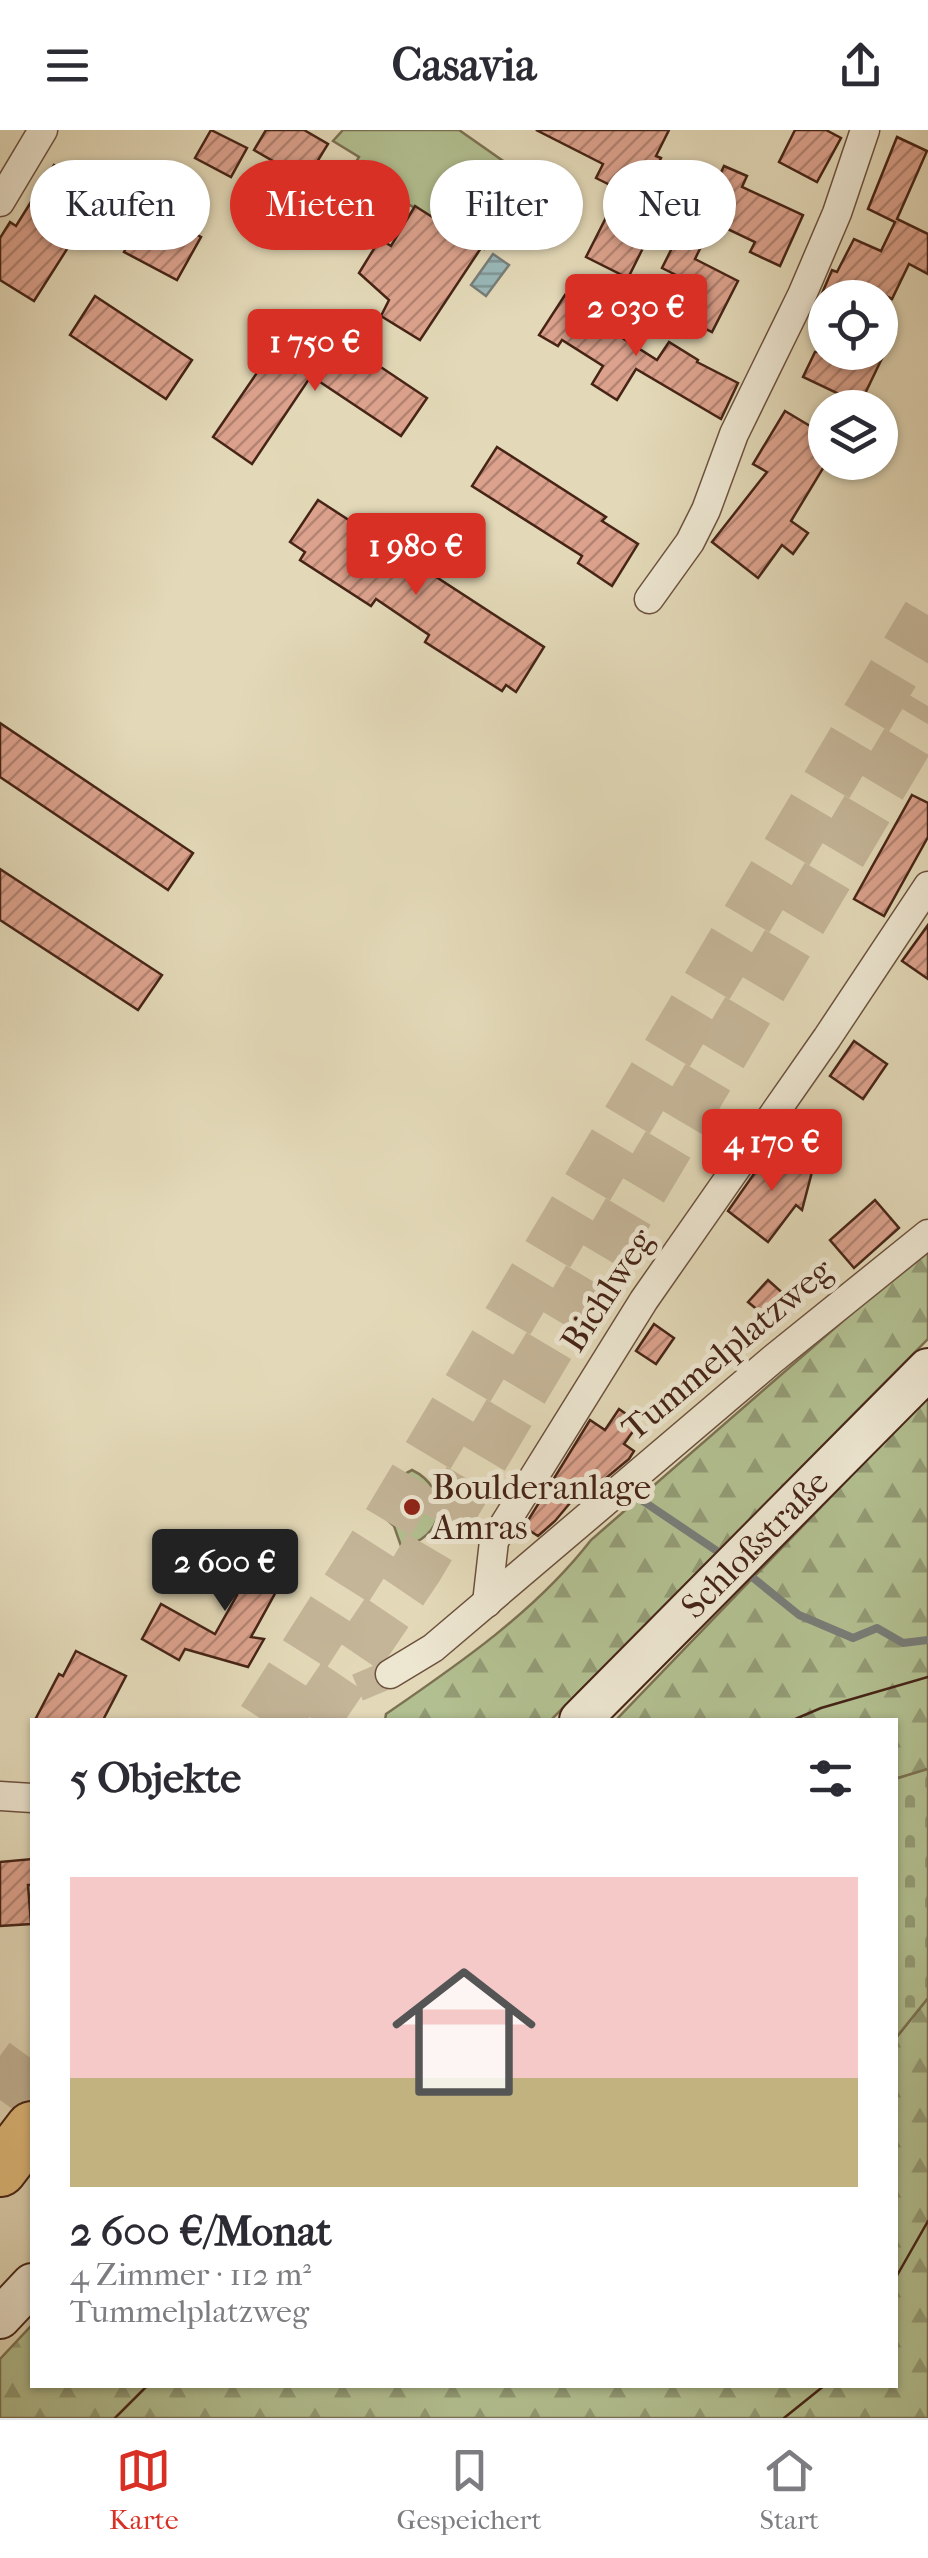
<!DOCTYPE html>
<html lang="de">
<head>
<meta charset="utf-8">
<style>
  :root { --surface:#fff; --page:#f7f7f7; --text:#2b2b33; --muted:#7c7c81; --line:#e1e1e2; --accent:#d93025 }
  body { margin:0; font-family:"IM FELL French Canon",serif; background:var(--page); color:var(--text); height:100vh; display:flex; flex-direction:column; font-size:38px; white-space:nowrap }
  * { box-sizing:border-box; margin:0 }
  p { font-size:32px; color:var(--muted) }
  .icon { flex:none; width:55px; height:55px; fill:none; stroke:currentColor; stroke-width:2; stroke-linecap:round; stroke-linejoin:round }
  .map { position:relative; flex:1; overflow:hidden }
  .drawer { position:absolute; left:30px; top:1588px; width:868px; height:670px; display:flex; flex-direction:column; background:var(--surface); border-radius:0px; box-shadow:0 2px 8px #0004 }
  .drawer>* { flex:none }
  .banner { position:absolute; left:30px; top:30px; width:870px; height:90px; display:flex; gap:20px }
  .tools { position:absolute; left:808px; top:150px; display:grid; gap:20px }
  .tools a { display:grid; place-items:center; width:90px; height:90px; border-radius:50%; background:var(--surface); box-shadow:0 2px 8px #0004; font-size:50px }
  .price { position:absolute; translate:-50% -85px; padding:0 22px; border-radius:10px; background:var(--accent); color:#fff; font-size:32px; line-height:65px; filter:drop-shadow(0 2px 5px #0008) }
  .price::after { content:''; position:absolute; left:50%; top:60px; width:30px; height:22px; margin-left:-15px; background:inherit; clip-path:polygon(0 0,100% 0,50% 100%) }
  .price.active { background:#222; color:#fff }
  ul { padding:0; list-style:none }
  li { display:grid; align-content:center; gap:20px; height:530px; padding:0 40px }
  li span { display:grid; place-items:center; height:310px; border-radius:0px; color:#555 }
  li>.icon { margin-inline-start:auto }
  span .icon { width:180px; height:180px; fill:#fffc; stroke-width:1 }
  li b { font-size:42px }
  h2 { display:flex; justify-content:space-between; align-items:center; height:120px; padding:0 40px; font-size:42px }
  .chip { padding:0 35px; border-radius:45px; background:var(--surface); box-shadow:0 2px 8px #0004; font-size:35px; line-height:90px }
  .chip.active { background:var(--accent); color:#fff }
  header { display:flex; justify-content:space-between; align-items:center; height:130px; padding:0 40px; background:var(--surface); font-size:45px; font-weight:800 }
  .menu { display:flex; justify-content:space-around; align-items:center; height:140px; border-top:2px solid var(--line); background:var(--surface); font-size:28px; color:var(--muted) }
  .menu a { display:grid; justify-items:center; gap:5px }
  .menu .active { color:var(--accent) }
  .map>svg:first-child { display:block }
</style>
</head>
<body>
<header><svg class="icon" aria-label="menu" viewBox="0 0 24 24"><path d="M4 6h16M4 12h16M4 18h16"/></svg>Casavia<svg class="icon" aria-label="share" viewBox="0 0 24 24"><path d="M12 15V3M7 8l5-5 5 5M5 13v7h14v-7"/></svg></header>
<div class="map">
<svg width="928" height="2288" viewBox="0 0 928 2288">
  <defs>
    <pattern id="forest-firs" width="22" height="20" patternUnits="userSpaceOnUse" patternTransform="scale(2.5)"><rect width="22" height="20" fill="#b2bf90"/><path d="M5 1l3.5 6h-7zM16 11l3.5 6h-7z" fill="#939b75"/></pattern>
    <pattern id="cemetery-stones" width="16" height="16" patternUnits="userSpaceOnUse" patternTransform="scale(2.5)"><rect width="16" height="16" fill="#b2bf90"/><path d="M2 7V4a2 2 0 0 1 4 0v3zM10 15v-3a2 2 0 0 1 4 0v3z" fill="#939b75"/></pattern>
    <pattern id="water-rules" width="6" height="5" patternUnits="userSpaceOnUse" patternTransform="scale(2.5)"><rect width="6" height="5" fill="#99b8b9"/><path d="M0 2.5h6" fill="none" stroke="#7f9595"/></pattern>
    <pattern id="building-hatch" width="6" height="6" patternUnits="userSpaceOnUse" patternTransform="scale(2.5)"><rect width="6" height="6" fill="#dca28d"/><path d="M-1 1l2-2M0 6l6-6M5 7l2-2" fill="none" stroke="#b48472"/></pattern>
  </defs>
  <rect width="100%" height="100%" fill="#e3d9b8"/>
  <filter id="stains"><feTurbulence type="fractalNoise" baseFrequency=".002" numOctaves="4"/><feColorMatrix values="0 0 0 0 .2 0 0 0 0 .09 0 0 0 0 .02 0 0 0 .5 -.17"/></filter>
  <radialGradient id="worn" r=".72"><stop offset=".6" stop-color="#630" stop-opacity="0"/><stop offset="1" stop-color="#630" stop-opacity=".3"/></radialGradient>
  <g fill="#b2bf90" stroke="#7c7253" stroke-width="2.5">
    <polygon points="343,0 459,0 506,33 489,65 473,82 498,97 484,119 351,40 359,27 333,11"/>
    <path d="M412,1340C452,1359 445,1411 401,1416L394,1396L384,1387C384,1366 393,1349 412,1340Z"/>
  </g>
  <g fill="url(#forest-firs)" stroke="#7c7253" stroke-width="2.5">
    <path d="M928,1117V1209L551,1590H385L386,1584C459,1534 536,1481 591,1410Z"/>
    <polygon points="928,1266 928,1639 895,1649 895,1590 616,1590"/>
    <polygon points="928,1868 928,2288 0,2288 0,2229 32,2195 32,2255 895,2255 895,1909"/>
  </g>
  <polygon fill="url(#cemetery-stones)" stroke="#7c7253" stroke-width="2.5" points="928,1639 928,1868 895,1909 895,1649"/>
  <polygon fill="url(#water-rules)" stroke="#787d78" stroke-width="2.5" points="493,124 509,135 486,166 471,155"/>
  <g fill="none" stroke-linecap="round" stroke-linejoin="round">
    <g stroke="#787d78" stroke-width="8">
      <polyline points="631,1363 717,1421"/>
      <polyline points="752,1447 799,1485 853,1508 877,1498 903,1513 928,1510"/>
    </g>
  </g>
  <g fill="url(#building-hatch)" stroke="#462416" stroke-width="2.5">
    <polygon points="211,0 247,18 231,47 195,28"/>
    <polygon points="266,0 304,0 328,14 306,50 254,20"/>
    <polygon points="536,0 669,0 656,26 661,28 627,102 646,112 628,148 586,127 620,60 596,48 603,34"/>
    <polygon points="795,0 826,0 841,8 817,52 779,32"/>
    <polygon points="897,7 927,21 897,89 928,104 928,144 909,134 892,169 863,155 857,168 820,168 832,140 837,142 854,109 881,121 895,92 868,79"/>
    <polygon points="54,35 102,64 34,171 0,150 0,108 10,92 16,96"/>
    <polygon points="724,36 747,46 742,57 803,85 780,136 750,122 755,112 713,92 695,129 738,151 712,202 662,177 678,146 662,138 690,82 684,79 702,41 718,49"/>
    <polygon points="510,39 554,62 537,94 493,72"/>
    <polygon points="415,76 481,118 420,210 381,186 389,170 359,143 380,109 391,116"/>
    <polygon points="148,78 201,107 177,150 124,122"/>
    <polygon points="565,165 627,204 624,209 657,230 669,212 698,230 697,232 738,253 721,289 636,239 617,270 592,254 603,236 562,210 558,216 539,205"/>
    <polygon points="95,166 192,230 166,269 70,205"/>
    <polygon points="333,205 427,268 401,306 311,246 252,334 213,307 276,215 294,227 304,212 320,223"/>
    <polygon points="815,222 885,222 860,274 803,247"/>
    <polygon points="785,281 825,305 825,335 791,391 808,403 793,424 782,415 758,448 712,412 767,342 753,334"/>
    <polygon points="497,317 606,387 602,391 638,414 612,456 578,433 582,426 472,356"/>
    <polygon points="318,370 544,517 516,562 506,555 502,561 425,512 429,505 376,469 371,476 300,430 305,422 290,412"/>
    <polygon points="0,593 193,723 168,760 0,647"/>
    <polygon points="912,665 928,673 928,707 884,786 854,769"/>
    <polygon points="0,739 162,845 138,880 0,790"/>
    <polygon points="928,795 928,849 902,831"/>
    <polygon points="854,911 887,934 863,969 830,946"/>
    <polygon points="775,1014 795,1030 792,1034 813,1038 802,1080 796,1075 768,1112 728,1081"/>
    <polygon points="875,1070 899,1098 854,1138 830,1110"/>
    <polygon points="768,1150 796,1175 781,1192 768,1182 765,1186 748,1172"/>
    <polygon points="654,1194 674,1208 656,1234 636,1221"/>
    <polygon points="619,1279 639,1293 624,1314 634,1321 629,1329 599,1354 591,1348 555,1391 538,1406 524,1397 590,1290 605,1300"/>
    <polygon points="249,1409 268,1420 264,1426 288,1440 251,1507 264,1509 248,1537 185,1519 179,1530 142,1509 161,1474 215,1504 237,1465 222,1457"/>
    <polygon points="76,1521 126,1546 103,1590 35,1590 59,1544 63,1546"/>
    <polygon points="32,1729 32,1755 28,1755 31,1794 0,1796 0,1732"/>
  </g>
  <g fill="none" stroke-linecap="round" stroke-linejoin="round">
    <polyline stroke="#c4b598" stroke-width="28" stroke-dasharray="28 14" stroke-linecap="butt" points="280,1590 390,1544"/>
    <g stroke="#c4b598" stroke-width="52" stroke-dasharray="52 26" stroke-linecap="butt">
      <polyline points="263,1590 385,1398 928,485"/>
      <polyline points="314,1590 417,1438 928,576"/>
      <polyline points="0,1970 32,1926"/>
    </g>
    <defs>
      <g id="minor">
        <polyline points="0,72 43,0"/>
        <polyline points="649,469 690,412 706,380 734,304 802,165 837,83 865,0"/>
        <polyline points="487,1473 494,1411 644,1170 827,908 928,756"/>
        <polyline points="390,1544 433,1518 773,1229 928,1104"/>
        <polyline points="0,1666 32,1668"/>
      </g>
      <g id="secondary">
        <path id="s1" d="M580,1590L928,1239"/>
        <polyline points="0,2188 32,2154"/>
      </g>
      <polyline id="motorway" points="0,2040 32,1998"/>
    </defs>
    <use href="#minor" stroke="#6d513e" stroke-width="31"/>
    <use href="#secondary" stroke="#462416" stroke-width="44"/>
    <use href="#motorway" stroke="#462416" stroke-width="56"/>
    <use href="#minor" stroke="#ede6d1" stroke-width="28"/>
    <use href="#secondary" stroke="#ede6d1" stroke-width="40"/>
    <use href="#motorway" stroke="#e2bc7c" stroke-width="52"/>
    <g stroke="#462416" stroke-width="2.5">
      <polyline points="793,1590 821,1578 928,1547"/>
      <polyline points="895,2149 928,2091"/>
      <polyline points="115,2288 148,2255"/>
      <polyline points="784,2288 825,2255"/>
    </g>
  </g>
  <circle fill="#8f2418" stroke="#ede6d1" stroke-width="4" cx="412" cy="1377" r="10"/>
  <g text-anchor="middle" stroke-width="10" stroke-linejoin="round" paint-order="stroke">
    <g font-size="35" fill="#462416" stroke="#ede6d1">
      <text transform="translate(607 1160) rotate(-57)" y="12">Bichlweg</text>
      <text transform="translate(727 1219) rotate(-40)" y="12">Tummelplatzweg</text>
      <text dy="12" stroke="none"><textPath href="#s1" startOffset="248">Schloßstraße</textPath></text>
    </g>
    <g font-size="35" fill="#462416" stroke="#ede6d1" text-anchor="start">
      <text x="432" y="1369">Boulderanlage<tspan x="432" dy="40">Amras</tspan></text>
    </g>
  </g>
  <rect width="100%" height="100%" filter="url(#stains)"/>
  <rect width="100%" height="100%" fill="url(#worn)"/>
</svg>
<div class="tools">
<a><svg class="icon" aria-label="locate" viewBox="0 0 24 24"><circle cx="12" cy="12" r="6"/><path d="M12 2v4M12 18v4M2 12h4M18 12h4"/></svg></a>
<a><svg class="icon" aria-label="layers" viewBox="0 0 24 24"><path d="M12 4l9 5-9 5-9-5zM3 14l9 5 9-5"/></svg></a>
</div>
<b class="price" style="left:636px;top:229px">2 030 €</b>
<b class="price" style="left:315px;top:264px">1 750 €</b>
<b class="price" style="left:416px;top:468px">1 980 €</b>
<b class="price" style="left:772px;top:1064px">4 170 €</b>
<b class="price active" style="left:225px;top:1484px">2 600 €</b>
<div class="banner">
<a class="chip">Kaufen</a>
<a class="chip active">Mieten</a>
<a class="chip">Filter</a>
<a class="chip">Neu</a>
</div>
<section class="drawer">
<h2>5 Objekte<svg class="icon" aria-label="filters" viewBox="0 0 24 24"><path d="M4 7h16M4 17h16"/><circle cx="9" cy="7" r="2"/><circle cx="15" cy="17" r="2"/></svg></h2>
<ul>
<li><span style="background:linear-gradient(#f6c9c9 65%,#c2b280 0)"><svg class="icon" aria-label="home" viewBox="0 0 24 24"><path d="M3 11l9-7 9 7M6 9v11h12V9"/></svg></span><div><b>2 600 €/Monat</b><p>4 Zimmer · 112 m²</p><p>Tummelplatzweg</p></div></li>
</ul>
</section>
</div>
<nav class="menu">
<a class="active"><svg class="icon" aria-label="map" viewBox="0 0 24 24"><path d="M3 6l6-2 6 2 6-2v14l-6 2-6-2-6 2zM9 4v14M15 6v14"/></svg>Karte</a>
<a><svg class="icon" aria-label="saved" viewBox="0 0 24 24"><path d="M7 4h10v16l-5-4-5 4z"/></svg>Gespeichert</a>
<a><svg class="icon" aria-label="home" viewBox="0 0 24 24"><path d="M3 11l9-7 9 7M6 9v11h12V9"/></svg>Start</a>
</nav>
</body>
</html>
